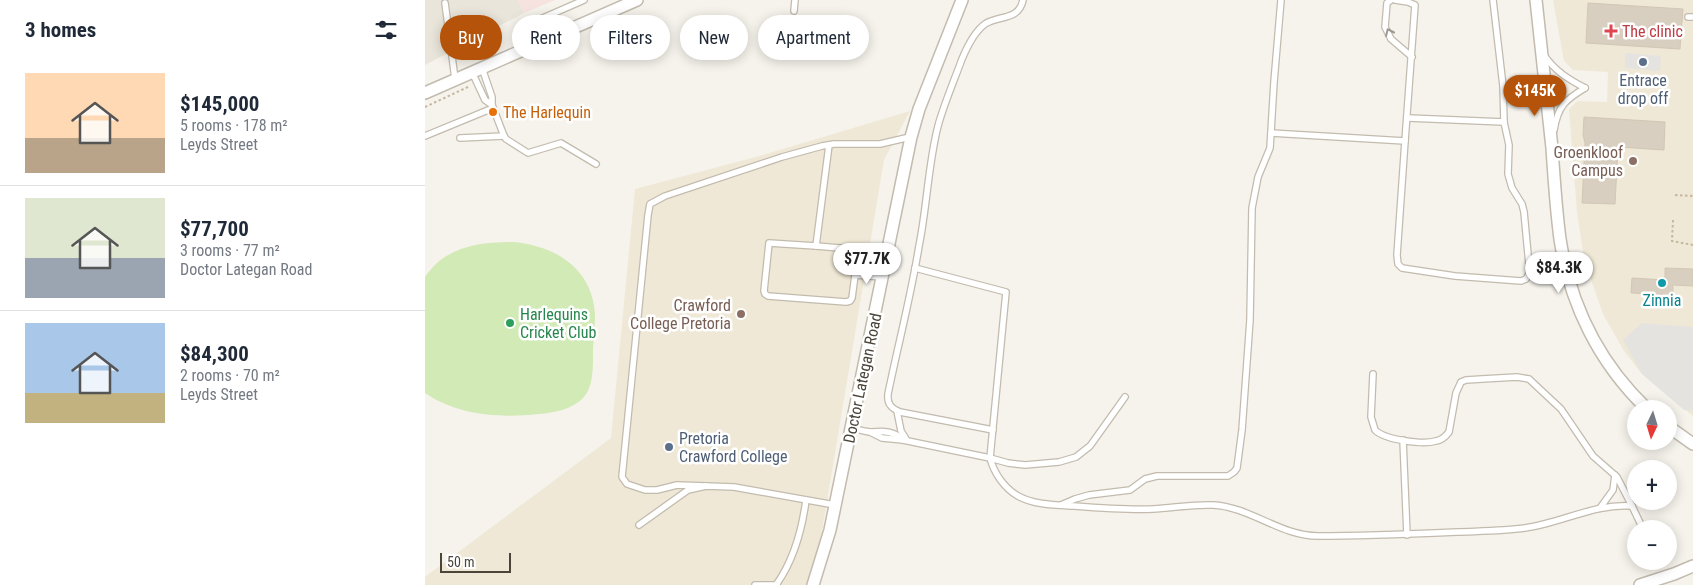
<!DOCTYPE html>
<html lang="en">
<head>
<meta charset="utf-8">
<style>
  :root { --surface:#fff; --page:#f6f6f7; --text:#1f2937; --muted:#747a83; --line:#e0e1e3; --accent:#b45309 }
  body { margin:0; font-family:"Roboto Condensed",sans-serif; background:var(--page); color:var(--text); height:100vh; display:flex; flex-direction:column; font-size:19px; white-space:nowrap }
  * { box-sizing:border-box; margin:0 }
  p { font-size:16px; color:var(--muted) }
  .icon { flex:none; width:28px; height:28px; fill:none; stroke:currentColor; stroke-width:2; stroke-linecap:round; stroke-linejoin:round }
  .map { position:relative; flex:1; overflow:hidden }
  .panel { display:flex; flex-direction:column; background:var(--surface); width:425px }
  .panel>* { flex:none }
  .banner { position:absolute; left:15px; top:15px; width:475px; height:45px; display:flex; gap:10px }
  .needle { width:32px; rotate:184deg }
  .fabs { position:absolute; left:1202px; top:400px; display:grid; gap:10px }
  .fabs a { display:grid; place-items:center; width:50px; height:50px; border-radius:50%; background:var(--surface); box-shadow:0 2px 12px #0003; font-size:25px }
  .scale { position:absolute; left:15px; bottom:12px; width:71px; box-sizing:border-box; padding-left:5px; border:2px solid #4b4439; border-top:0; font-size:14px; line-height:18px; white-space:nowrap; color:#4b4439; -webkit-text-stroke:4px #fff; paint-order:stroke }
  .price { position:absolute; translate:-50% -42px; padding:0 11px; border-radius:18px; background:#fff; color:#222; font-size:16px; line-height:32px; filter:drop-shadow(0 1px 2px #0008) }
  .price::after { content:''; position:absolute; left:50%; top:30px; width:15px; height:11px; margin-left:-8px; background:inherit; clip-path:polygon(0 0,100% 0,50% 100%) }
  .price.current { background:var(--accent); color:#fff }
  ul { padding:0; list-style:none }
  li { display:flex; align-items:center; gap:15px; height:125px; padding:0 25px }
  li+li { border-top:1px solid var(--line) }
  li span { display:grid; place-items:center; flex:none; width:140px; height:100px; border-radius:0px; color:#555 }
  li>.icon { margin-inline-start:auto }
  span .icon { width:60px; height:60px; fill:#fffc; stroke-width:1 }
  li b { font-size:21px }
  h2 { display:flex; justify-content:space-between; align-items:center; height:60px; padding:0 25px; font-size:21px }
  .chip { padding:0 18px; border-radius:22px; background:var(--surface); box-shadow:0 2px 12px #0003; font-size:18px; line-height:45px }
  .chip.current { background:var(--accent); color:#fff }
  main { display:flex; flex:1; min-height:0 }
  .map>svg:first-child { display:block }
</style>
</head>
<body>
<main>
<section class="panel">
<h2>3 homes<svg class="icon" aria-label="filters" viewBox="0 0 24 24"><path d="M4 7h16M4 17h16"/><circle cx="9" cy="7" r="2"/><circle cx="15" cy="17" r="2"/></svg></h2>
<ul>
<li><span style="background:linear-gradient(#ffd9b3 65%,#b9a48a 0)"><svg class="icon" aria-label="home" viewBox="0 0 24 24"><path d="M3 11l9-7 9 7M6 9v11h12V9"/></svg></span><div><b>$145,000</b><p>5 rooms · 178 m²</p><p>Leyds Street</p></div></li>
<li><span style="background:linear-gradient(#dfe7d0 60%,#9aa5b1 0)"><svg class="icon" aria-label="home" viewBox="0 0 24 24"><path d="M3 11l9-7 9 7M6 9v11h12V9"/></svg></span><div><b>$77,700</b><p>3 rooms · 77 m²</p><p>Doctor Lategan Road</p></div></li>
<li><span style="background:linear-gradient(#a9c7e8 70%,#c2b280 0)"><svg class="icon" aria-label="home" viewBox="0 0 24 24"><path d="M3 11l9-7 9 7M6 9v11h12V9"/></svg></span><div><b>$84,300</b><p>2 rooms · 70 m²</p><p>Leyds Street</p></div></li>
</ul>
</section>
<div class="map">
<svg width="1268" height="585" viewBox="0 0 1268 585">
  <rect width="100%" height="100%" fill="#f6f3ec"/>
  <polygon fill="#eae5da" points="0,0 93,0 99,13 0,65"/>
  <g fill="#efe8d6">
    <polygon points="1128,0 1268,0 1268,416 1217,374 1199,351 1178,314 1159,259 1152,212 1144,109 1153,101 1182,102 1183,72 1148,70 1139,61"/>
    <polygon points="485,111 459,160 388,585 0,585 0,577 186,438 210,189 338,155"/>
  </g>
  <polygon fill="#f6e3e0" points="93,0 130,0 99,13"/>
  <path fill="#d2eab5" d="M87,242C129,245 168,268 170,315C170,326 169,338 168,349C168,364 169,385 159,397C148,409 129,413 114,414C75,418 34,416 0,393V277C20,247 53,242 87,242Z"/>
  <g fill="#e5e3e0">
    <polygon points="1200,53 1236,56 1235,71 1200,68"/>
    <polygon points="1217,323 1268,327 1268,411 1259,410 1217,374 1198,340"/>
  </g>
  <g fill="#d8cfc1" stroke="#d3c7b4">
    <polygon points="1163,3 1258,9 1255,49 1161,43"/>
    <polygon points="1159,117 1240,122 1239,150 1193,147 1190,204 1157,203 1160,143 1158,135"/>
    <polygon points="1240,268 1268,269 1268,286 1248,285 1248,295 1206,293 1207,278 1240,280"/>
  </g>
  <g fill="none" stroke-linecap="round" stroke-linejoin="round">
    <defs>
      <g id="service">
        <polyline points="966,0 962,3 960,27 966,39 987,57"/>
        <polyline points="20,3 30,79"/>
        <polyline points="369,11 370,0"/>
        <polyline points="1263,17 1268,17"/>
        <polyline points="111,21 159,0"/>
        <path d="M1119,55C1130,71 1143,79 1160,88"/>
        <polyline points="57,68 67,97 67,105 79,136 81,139 103,153 136,143 171,164"/>
        <polyline points="47,72 60,100 67,105"/>
        <polyline points="983,118 1079,122"/>
        <path d="M1129,130C1133,106 1140,100 1160,88"/>
        <polyline points="846,133 980,141 990,5 983,2 970,0"/>
        <polyline points="0,136 68,108"/>
        <polyline points="35,138 79,136"/>
        <polyline points="980,141 972,255 973,264 977,268 1030,276 1096,281 1101,279 1104,274 1104,265 1099,212 1097,204 1087,188 1083,174 1084,145 1079,122 1078,86 1068,0"/>
        <polyline points="404,145 391,246 344,243 339,291 340,294 343,296 421,302 425,301 427,298 430,275 457,277"/>
        <polyline points="391,246 427,249 430,251 430,275"/>
        <path d="M490,268L581,292L565,458C569,473 579,488 593,496C609,505 631,505 649,506C675,508 702,510 728,509C748,508 768,504 788,505C826,507 855,536 893,536C939,536 986,534 1032,532C1055,531 1078,531 1100,528C1137,523 1170,503 1207,506L1218,529"/>
        <path d="M948,374L946,417L950,430C960,440 998,445 1011,441C1017,440 1021,436 1024,432L1031,393L1036,382L1041,380L1057,379L1092,377L1104,379L1136,409L1168,456L1192,477L1207,506"/>
        <polyline points="472,411 476,431 481,439"/>
        <path d="M426,428C433,429 440,432 447,432C459,431 469,431 478,440"/>
        <path d="M568,430L475,412C466,408 462,404 463,394C473,345 486,296 494,246C502,207 503,165 513,126C519,104 529,81 537,59C542,47 549,32 560,24C573,15 594,21 598,0"/>
        <polyline points="445,432 457,438 478,440 565,458 583,463 600,465 634,462 651,457 665,446 700,397"/>
        <polyline points="978,440 982,535"/>
        <polyline points="281,486 252,485 232,490 220,490 202,484 197,477 223,215 225,204 240,196 357,157 397,146 409,144 455,144 485,137"/>
        <polyline points="636,505 650,499 664,495 705,490 720,479 732,476 803,476 809,472 812,468 817,430 825,320 827,208 833,177 845,148 849,82 856,0"/>
        <polyline points="1175,508 1188,490 1190,475"/>
        <polyline points="214,525 263,490 281,486 309,487 410,505"/>
        <polyline points="330,585 352,585"/>
        <path d="M351,585C369,560 377,530 381,500"/>
      </g>
      <g id="minor">
        <path d="M1111,0C1116,49 1122,99 1127,148C1129,178 1131,209 1135,239C1145,304 1174,363 1222,409"/>
        <polyline points="0,93 212,0"/>
        <polyline points="1244,427 1268,444"/>
        <polyline points="388,585 405,530 486,137 494,109 537,0"/>
        <polyline points="1215,585 1249,574 1268,566"/>
      </g>
    </defs>
    <use href="#service" stroke="#c2bbae" stroke-width="8"/>
    <use href="#minor" stroke="#c2bbae" stroke-width="14"/>
    <g stroke="#c4b79f" stroke-width="2" stroke-dasharray="2.5 2.5" stroke-linecap="butt">
      <polyline points="0,107 45,86"/>
      <polyline points="1250,195 1268,196"/>
      <polyline points="1248,220 1247,241 1268,245"/>
    </g>
    <use href="#service" stroke="#fff" stroke-width="5.5"/>
    <use href="#minor" stroke="#fff" stroke-width="11"/>
  </g>
  <defs><path id="oneway-chevron" d="M-2-3.5L2.5 0L-2 3.5" fill="none" stroke-width="1.6" stroke-linecap="round" stroke-linejoin="round" transform="scale(1.25)"/></defs>
  <use stroke="#9c9892" href="#oneway-chevron" transform="translate(964 32) rotate(-114)"/>
  <path fill="#e0444e" stroke="#fff" stroke-width="2" d="M1183.5 23.5h5v5h5v5h-5v5h-5v-5h-5v-5h5z"/>
  <g fill="#5c6f8a" stroke="#fff" stroke-width="2">
    <circle cx="1218" cy="62" r="5"/>
    <circle cx="244" cy="447" r="5"/>
  </g>
  <circle fill="#e8710a" stroke="#fff" stroke-width="2" cx="68" cy="112" r="5"/>
  <g fill="#8d6e63" stroke="#fff" stroke-width="2">
    <circle cx="1208" cy="161" r="5"/>
    <circle cx="316" cy="314" r="5"/>
  </g>
  <circle fill="#0f9aa8" stroke="#fff" stroke-width="2" cx="1237" cy="283" r="5"/>
  <circle fill="#2e9e5b" stroke="#fff" stroke-width="2" cx="85" cy="323" r="5"/>
  <g text-anchor="middle" stroke-width="5" stroke-linejoin="round" paint-order="stroke">
    <g font-size="16" fill="#be3a42" stroke="#fff" text-anchor="start">
      <text x="1197" y="37">The clinic</text>
    </g>
    <g font-size="16" fill="#4e5e75" stroke="#fff">
      <text x="1218" y="86">Entrace<tspan x="1218" dy="18">drop off</tspan></text>
      <text x="254" y="444" text-anchor="start">Pretoria<tspan x="254" dy="18">Crawford College</tspan></text>
    </g>
    <g font-size="16" fill="#c56008" stroke="#fff" text-anchor="start">
      <text x="78" y="118">The Harlequin</text>
    </g>
    <g font-size="16" fill="#785e54" stroke="#fff" text-anchor="end">
      <text x="1198" y="158">Groenkloof<tspan x="1198" dy="18">Campus</tspan></text>
      <text x="306" y="311">Crawford<tspan x="306" dy="18">College Pretoria</tspan></text>
    </g>
    <g font-size="16" fill="#0d838f" stroke="#fff">
      <text x="1237" y="306">Zinnia</text>
    </g>
    <g font-size="16" fill="#27864d" stroke="#fff" text-anchor="start">
      <text x="95" y="320">Harlequins<tspan x="95" dy="18">Cricket Club</tspan></text>
    </g>
    <g font-size="16" fill="#4b4439" stroke="#fff">
      <text transform="translate(437 378) rotate(-78)" y="6">Doctor Lategan Road</text>
    </g>
  </g>
</svg>
<div class="fabs">
<a><svg class="needle" viewBox="-14 -14 28 28"><path d="M0-13l5 13h-10z" fill="#e53935"/><path d="M0 13l5-13h-10z" fill="#747a83"/></svg></a>
<a>+</a>
<a>−</a>
</div>
<div class="scale">50 m</div>
<b class="price current" style="left:1110px;top:117px">$145K</b>
<b class="price" style="left:442px;top:285px">$77.7K</b>
<b class="price" style="left:1134px;top:294px">$84.3K</b>
<div class="banner">
<a class="chip current">Buy</a>
<a class="chip">Rent</a>
<a class="chip">Filters</a>
<a class="chip">New</a>
<a class="chip">Apartment</a>
</div>
</div>
</main>
</body>
</html>
